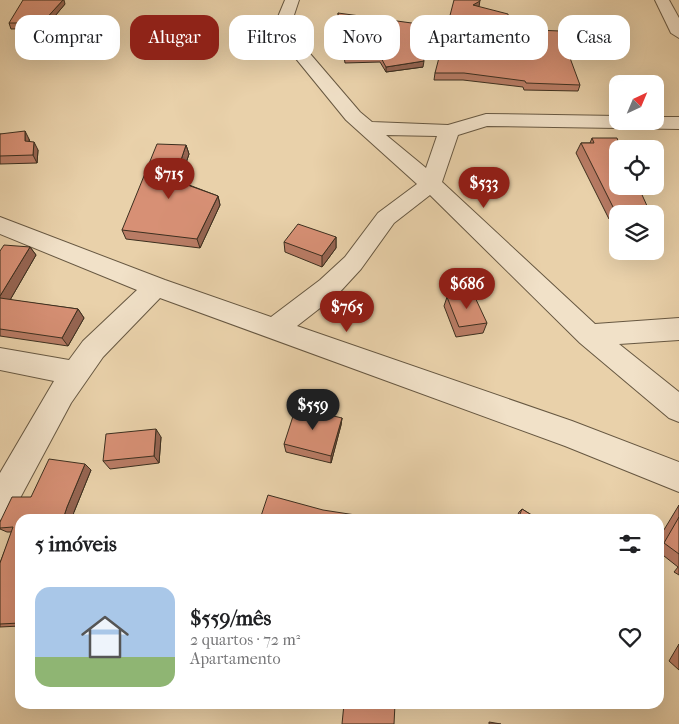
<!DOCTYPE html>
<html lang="pt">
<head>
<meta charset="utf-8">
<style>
  :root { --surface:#fff; --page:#f6f6f6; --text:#202124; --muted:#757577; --accent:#8f2418 }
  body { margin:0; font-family:"IM FELL French Canon",serif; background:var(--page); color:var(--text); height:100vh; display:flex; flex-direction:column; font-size:19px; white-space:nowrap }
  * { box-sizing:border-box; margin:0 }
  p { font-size:16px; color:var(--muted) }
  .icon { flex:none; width:28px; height:28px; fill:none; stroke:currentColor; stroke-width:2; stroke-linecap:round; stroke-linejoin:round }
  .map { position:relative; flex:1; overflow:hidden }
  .panel { position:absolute; left:15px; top:514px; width:649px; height:195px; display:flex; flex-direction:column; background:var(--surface); border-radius:15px; box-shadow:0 5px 20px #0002 }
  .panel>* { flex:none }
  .top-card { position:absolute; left:15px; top:15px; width:650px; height:45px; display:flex; gap:10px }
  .needle { width:32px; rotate:44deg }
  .buttons { position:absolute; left:609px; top:75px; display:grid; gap:10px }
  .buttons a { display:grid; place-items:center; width:55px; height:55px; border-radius:10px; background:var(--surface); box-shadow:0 5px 20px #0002; font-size:25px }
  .price { position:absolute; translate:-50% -42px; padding:0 11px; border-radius:18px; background:var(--accent); color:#fff; font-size:16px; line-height:32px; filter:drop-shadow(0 1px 2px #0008) }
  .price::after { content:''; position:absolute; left:50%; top:30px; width:15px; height:11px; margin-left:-8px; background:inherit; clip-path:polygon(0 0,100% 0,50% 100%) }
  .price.selected { background:#222; color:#fff }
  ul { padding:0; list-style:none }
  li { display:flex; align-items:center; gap:15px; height:125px; padding:0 20px }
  li span { display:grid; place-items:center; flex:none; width:140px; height:100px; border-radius:15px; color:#555 }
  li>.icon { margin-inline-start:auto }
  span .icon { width:60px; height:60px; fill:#fffc; stroke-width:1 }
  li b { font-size:21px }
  h2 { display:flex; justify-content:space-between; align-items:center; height:60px; padding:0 20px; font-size:21px }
  .tag { padding:0 18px; border-radius:15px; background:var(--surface); box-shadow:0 5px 20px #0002; font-size:18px; line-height:45px }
  .tag.selected { background:var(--accent); color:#fff }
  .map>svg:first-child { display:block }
</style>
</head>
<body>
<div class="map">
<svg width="679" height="724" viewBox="0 0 679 724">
  <rect width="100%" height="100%" fill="#e9d1aa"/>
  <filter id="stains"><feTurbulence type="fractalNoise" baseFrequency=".004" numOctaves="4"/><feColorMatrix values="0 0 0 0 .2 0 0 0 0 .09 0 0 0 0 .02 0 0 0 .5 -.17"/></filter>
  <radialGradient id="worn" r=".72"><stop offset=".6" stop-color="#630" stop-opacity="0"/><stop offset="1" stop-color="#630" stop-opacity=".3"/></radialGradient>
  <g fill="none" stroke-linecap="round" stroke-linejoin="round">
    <defs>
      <g id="street">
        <path d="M285,0H299L291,24L306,49L360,112L372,122L448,125L486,114L618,116V121H655V117H679V129L487,126L458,135L442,182L595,324L679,318V340L619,344L679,392V422L669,418L580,343L430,195L394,223L361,269L338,294L297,326L572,421L679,462V492L565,446L160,298L103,357L71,403L11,515L0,520V473L54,381L0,370V348L69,360L83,341L137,290L0,234V217L165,280L271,317L320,280L345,257L378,213L417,184L346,120L293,55L275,24ZM386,135L437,136L426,168Z"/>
        <polygon points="655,0 669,0 679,18 679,38 671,33"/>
      </g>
    </defs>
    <use href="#street" stroke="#675842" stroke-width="2"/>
    <use href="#street" fill="#f1e1c8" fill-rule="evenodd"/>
  </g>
  <g fill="#b97c65" stroke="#3c2f1f">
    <polygon points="65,4 45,28 11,29 9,23"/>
    <polygon points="479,7 510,29 580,85 578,91 524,90 523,87 463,80 434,80 435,73"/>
    <polygon points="338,13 423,67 386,72 380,62 345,63 338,19"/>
    <polygon points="0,134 29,139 30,142 38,150 37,163 0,164"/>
    <polygon points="592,138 648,208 644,214 618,214 618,219 609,219 576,153 581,143 590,143"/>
    <polygon points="186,145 189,154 181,178 177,178 176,180 218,196 220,205 200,248 126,239 122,230"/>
    <polygon points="336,237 336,248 322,267 285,252 284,242"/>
    <polygon points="30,247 36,255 10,300 78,309 84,318 68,346 0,336 0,251"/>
    <polygon points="447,297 487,323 483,333 456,337 444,306"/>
    <polygon points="342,418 341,425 331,463 286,452 284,444"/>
    <polygon points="161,437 159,463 110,469 103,461"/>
    <polygon points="91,470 74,512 20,519 20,626 0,627 0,563 12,532 7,532 0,529 0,522 31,497"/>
    <polygon points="679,505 679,575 674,572 678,567 659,552 659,538"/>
    <polygon points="522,509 538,519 516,519 519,512"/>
    <polygon points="679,644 679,670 669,661"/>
    <polygon points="489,722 501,724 489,724"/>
  </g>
  <g fill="#966552" stroke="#3c2f1f">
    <polygon points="63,0 64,0 65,4 45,28 42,23"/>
    <polygon points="480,0 479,7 473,5"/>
    <polygon points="424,61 423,67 386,72 386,67"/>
    <polygon points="25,131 29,139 30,149 25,141"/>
    <polygon points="34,142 38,150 37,163 33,155"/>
    <polygon points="186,145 189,154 181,178 178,169"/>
    <polygon points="174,168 177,178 174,188 171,179"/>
    <polygon points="218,196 220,205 200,248 197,239"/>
    <polygon points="336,237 336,248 322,267 322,256"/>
    <polygon points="30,247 36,255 6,307 0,300 0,296"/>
    <polygon points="78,309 84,318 68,346 62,338"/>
    <polygon points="342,418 341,425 331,463 331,456"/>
    <polygon points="156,429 161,437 159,463 154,456"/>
    <polygon points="85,464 91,470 74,512 72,519 63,519 67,507"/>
  </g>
  <g fill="#d79075" stroke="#3c2f1f">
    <polygon points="23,0 63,0 42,23 9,23"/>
    <polygon points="454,0 480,0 480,1 473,5 508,14 510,29 560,31 580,85 526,83 525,81 464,73 435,73"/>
    <polygon points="338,13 419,24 424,61 386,67 380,56 345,58"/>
    <polygon points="25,131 25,141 34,142 33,155 0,156 0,134"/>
    <polygon points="592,138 617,138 621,149 618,149 618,186 638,186 648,208 614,209 581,143 594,143"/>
    <polygon points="157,144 186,145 178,169 174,168 171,179 218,196 197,239 122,230"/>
    <polygon points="298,224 336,237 322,256 284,242"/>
    <polygon points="4,245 30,247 0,296 0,251"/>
    <polygon points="473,293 487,323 459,327 447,297"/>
    <polygon points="0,298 78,309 62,338 0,329"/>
    <polygon points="296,407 342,418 331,456 284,444"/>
    <polygon points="156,429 154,456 103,461 106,434"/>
    <polygon points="49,459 85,464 67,507 63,519 20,519 20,623 0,624 0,563 13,527 0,528 0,522 12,497 31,497"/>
    <polygon points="268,495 323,510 362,516 362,519 260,519"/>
    <polygon points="522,509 538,519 518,519"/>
    <polygon points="679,517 679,554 664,543"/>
    <polygon points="344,704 395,704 394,724 342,724"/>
    <polygon points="447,704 456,704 455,706"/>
  </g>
  <rect width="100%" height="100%" filter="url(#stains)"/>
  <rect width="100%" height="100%" fill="url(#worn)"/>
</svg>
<div class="buttons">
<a><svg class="needle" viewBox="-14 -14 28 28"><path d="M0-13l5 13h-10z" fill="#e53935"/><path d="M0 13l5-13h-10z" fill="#757577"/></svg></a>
<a><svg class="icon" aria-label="locate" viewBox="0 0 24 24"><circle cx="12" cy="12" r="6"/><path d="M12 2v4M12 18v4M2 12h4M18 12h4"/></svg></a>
<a><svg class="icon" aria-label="layers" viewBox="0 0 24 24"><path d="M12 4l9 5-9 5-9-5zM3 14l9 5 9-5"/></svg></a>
</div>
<b class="price" style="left:169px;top:200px">$715</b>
<b class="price" style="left:484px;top:209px">$533</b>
<b class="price" style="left:467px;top:310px">$686</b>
<b class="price" style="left:347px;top:333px">$765</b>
<b class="price selected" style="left:313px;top:431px">$559</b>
<div class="top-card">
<a class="tag">Comprar</a>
<a class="tag selected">Alugar</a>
<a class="tag">Filtros</a>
<a class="tag">Novo</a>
<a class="tag">Apartamento</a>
<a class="tag">Casa</a>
</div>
<section class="panel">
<h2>5 imóveis<svg class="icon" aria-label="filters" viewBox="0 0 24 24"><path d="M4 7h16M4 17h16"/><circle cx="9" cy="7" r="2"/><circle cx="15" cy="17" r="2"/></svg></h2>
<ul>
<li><span style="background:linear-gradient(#a9c7e8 70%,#8fb573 0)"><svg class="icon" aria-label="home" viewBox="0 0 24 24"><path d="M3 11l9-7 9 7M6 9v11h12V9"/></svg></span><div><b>$559/mês</b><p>2 quartos · 72 m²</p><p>Apartamento</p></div><svg class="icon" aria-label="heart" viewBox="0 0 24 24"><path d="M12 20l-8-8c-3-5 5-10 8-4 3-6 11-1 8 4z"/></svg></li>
</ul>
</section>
</div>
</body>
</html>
